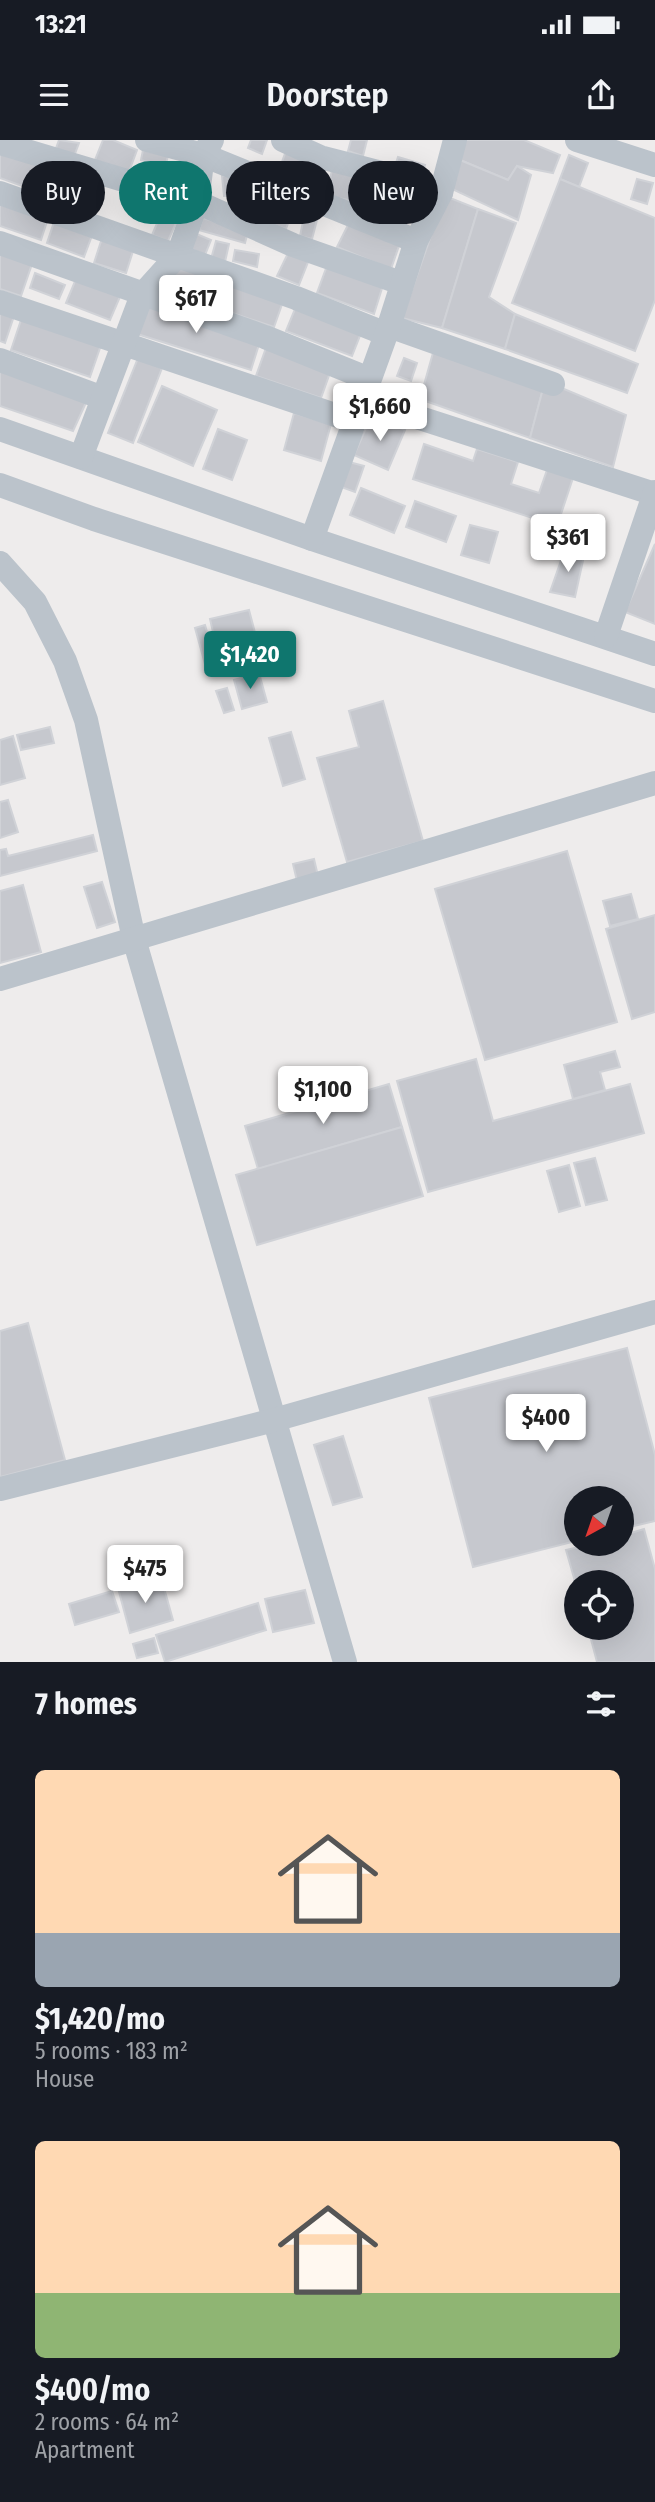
<!DOCTYPE html>
<html lang="en">
<head>
<meta charset="utf-8">
<style>
  :root { --surface:#171b24; --page:#20242c; --text:#f1f3f6; --muted:#9ea1a6; --accent:#0f766e }
  body { margin:0; font-family:"Fira Sans Condensed",sans-serif; background:var(--page); color:var(--text); height:100vh; display:flex; flex-direction:column; font-size:26px; white-space:nowrap }
  * { box-sizing:border-box; margin:0 }
  p { font-size:23px; color:var(--muted) }
  .icon { flex:none; width:38px; height:38px; fill:none; stroke:currentColor; stroke-width:2; stroke-linecap:round; stroke-linejoin:round }
  .map { position:relative; height:1522px; overflow:hidden }
  .drawer { display:flex; flex-direction:column; background:var(--surface); flex:1 }
  .drawer>* { flex:none }
  .top-card { position:absolute; left:21px; top:21px; width:614px; height:63px; display:flex; gap:14px }
  .needle { width:46px; rotate:220deg }
  .tools { position:absolute; left:564px; top:1346px; display:grid; gap:14px }
  .tools a { display:grid; place-items:center; width:70px; height:70px; border-radius:50%; background:var(--surface); box-shadow:0 7px 28px #0002; font-size:35px }
  .price { position:absolute; translate:-50% -60px; padding:0 16px; border-radius:7px; background:#fff; color:#222; font-size:23px; line-height:46px; filter:drop-shadow(0 2px 4px #0008) }
  .price::after { content:''; position:absolute; left:50%; top:42px; width:21px; height:16px; margin-left:-10px; background:inherit; clip-path:polygon(0 0,100% 0,50% 100%) }
  .price.on { background:var(--accent); color:#fff }
  ul { padding:0; list-style:none }
  li { display:grid; align-content:center; gap:14px; height:371px; padding:0 35px }
  li span { display:grid; place-items:center; height:217px; border-radius:10px; color:#555 }
  li>.icon { margin-inline-start:auto }
  span .icon { width:126px; height:126px; fill:#fffc; stroke-width:1 }
  li b { font-size:30px }
  h2 { display:flex; justify-content:space-between; align-items:center; height:84px; padding:0 35px; font-size:30px }
  .tag { padding:0 24px; border-radius:32px; background:var(--surface); box-shadow:0 7px 28px #0002; font-size:24px; line-height:63px }
  .tag.on { background:var(--accent); color:#fff }
  .status { display:flex; justify-content:space-between; align-items:center; height:49px; padding:0 35px; background:var(--surface); direction:ltr }
  .status svg { height:19px; fill:currentColor }
  header { display:flex; justify-content:space-between; align-items:center; height:91px; padding:0 35px; background:var(--surface); font-size:32px; font-weight:600 }
  .map>svg:first-child { display:block }
</style>
</head>
<body>
<div class="status"><b>13:21</b><svg viewBox="0 0 49 12"><path d="M0 12V9h3v3zM5 12V6h3v6zM10 12V3h3v9zM15 12V0h3v12zM26 1h20v11H26zM47 4h2v5h-2z"/></svg></div>
<header><svg class="icon" aria-label="menu" viewBox="0 0 24 24"><path d="M4 6h16M4 12h16M4 18h16"/></svg>Doorstep<svg class="icon" aria-label="share" viewBox="0 0 24 24"><path d="M12 15V3M7 8l5-5 5 5M5 13v7h14v-7"/></svg></header>
<div class="map">
<svg width="655" height="1522" viewBox="0 0 655 1522">
  <rect width="100%" height="100%" fill="#eeecec"/>
  <g fill="#c6c8ce" stroke="#d0d2d7" stroke-width="2">
    <polygon points="59,0 79,3 73,19 55,11"/>
    <polygon points="103,0 113,0 137,10 127,37 93,25"/>
    <polygon points="251,0 267,0 262,14 248,8"/>
    <polygon points="351,0 367,0 363,16 348,11"/>
    <polygon points="463,0 524,0 560,15 553,33 517,26 508,40 460,20"/>
    <polygon points="287,8 318,18 313,33 282,22"/>
    <polygon points="0,10 73,36 64,61 0,38"/>
    <polygon points="143,10 168,16 165,27 141,20"/>
    <polygon points="569,15 588,23 579,47 560,39"/>
    <polygon points="398,17 425,25 420,40 393,32"/>
    <polygon points="460,20 508,40 517,26 531,35 518,80 450,48"/>
    <polygon points="333,24 355,28 349,60 327,56"/>
    <polygon points="152,25 164,31 158,44 146,38"/>
    <polygon points="361,33 417,56 404,89 348,67"/>
    <polygon points="236,35 237,55 224,56 222,36"/>
    <polygon points="560,39 655,78 655,160 635,211 512,163"/>
    <polygon points="637,39 653,43 647,64 631,59"/>
    <polygon points="250,41 261,46 253,62 242,56"/>
    <polygon points="71,45 88,55 83,67 66,60"/>
    <polygon points="445,56 478,69 442,188 402,178"/>
    <polygon points="0,58 49,75 41,100 0,86"/>
    <polygon points="167,60 183,67 168,101 152,95"/>
    <polygon points="144,61 157,62 155,74 142,72"/>
    <polygon points="273,69 291,75 286,89 268,83"/>
    <polygon points="478,69 516,83 489,157 515,174 505,209 442,188"/>
    <polygon points="56,76 94,90 84,117 47,103"/>
    <polygon points="304,77 317,80 312,99 300,96"/>
    <polygon points="203,78 248,91 245,103 199,90"/>
    <polygon points="349,83 401,100 391,129 337,107"/>
    <polygon points="194,93 211,100 205,115 188,108"/>
    <polygon points="103,95 135,105 126,133 94,123"/>
    <polygon points="216,101 229,104 225,122 211,119"/>
    <polygon points="290,109 310,117 299,145 277,136"/>
    <polygon points="235,110 259,114 257,127 233,121"/>
    <polygon points="0,112 32,124 21,156 0,149"/>
    <polygon points="180,121 285,156 274,187 170,152"/>
    <polygon points="328,123 383,145 374,174 317,153"/>
    <polygon points="35,133 65,145 59,159 30,148"/>
    <polygon points="78,134 122,152 110,180 66,163"/>
    <polygon points="141,160 261,198 251,230 131,192"/>
    <polygon points="297,164 363,188 352,216 286,191"/>
    <polygon points="0,169 15,173 5,203 0,201"/>
    <polygon points="515,174 638,224 627,253 505,209"/>
    <polygon points="22,177 101,205 90,237 11,210"/>
    <polygon points="436,202 545,241 530,298 420,259"/>
    <polygon points="267,205 332,227 321,258 256,236"/>
    <polygon points="138,218 162,228 133,303 108,293"/>
    <polygon points="404,218 417,223 411,241 397,236"/>
    <polygon points="0,224 89,256 73,291 0,266"/>
    <polygon points="545,241 626,275 613,327 530,298"/>
    <polygon points="162,246 217,270 193,326 138,302"/>
    <polygon points="294,273 331,284 321,321 284,310"/>
    <polygon points="372,275 405,290 388,330 354,315"/>
    <polygon points="218,289 247,300 232,340 203,329"/>
    <polygon points="424,304 473,321 477,309 518,322 511,344 539,353 547,330 573,338 557,386 413,339"/>
    <polygon points="349,322 364,326 355,352 341,347"/>
    <polygon points="361,348 405,366 394,393 350,375"/>
    <polygon points="415,361 456,376 446,402 406,387"/>
    <polygon points="470,385 498,392 489,423 461,415"/>
    <polygon points="655,404 655,484 625,472"/>
    <polygon points="565,409 584,416 575,457 550,452"/>
    <polygon points="249,470 258,504 218,514 210,479"/>
    <polygon points="205,485 219,532 208,535 195,488"/>
    <polygon points="259,533 267,562 242,569 234,540"/>
    <polygon points="227,548 234,570 224,573 216,551"/>
    <polygon points="383,561 423,701 347,722 317,618 359,607 349,571"/>
    <polygon points="50,587 54,603 21,610 17,595"/>
    <polygon points="291,592 305,639 283,646 269,598"/>
    <polygon points="13,596 25,638 0,645 0,600"/>
    <polygon points="8,660 18,692 0,698 0,662"/>
    <polygon points="93,695 97,711 0,736 0,710 6,709 8,716"/>
    <polygon points="567,711 617,882 485,920 435,749"/>
    <polygon points="314,719 318,736 297,741 293,724"/>
    <polygon points="102,742 115,782 97,788 84,747"/>
    <polygon points="23,745 41,812 0,823 0,751"/>
    <polygon points="631,754 638,779 610,786 603,761"/>
    <polygon points="655,775 655,872 632,879 606,789"/>
    <polygon points="615,911 620,927 600,932 605,950 573,959 564,925"/>
    <polygon points="476,919 493,981 630,944 644,993 428,1052 397,941"/>
    <polygon points="389,944 402,987 258,1029 245,986"/>
    <polygon points="402,987 423,1056 257,1105 236,1035"/>
    <polygon points="595,1018 607,1060 586,1065 574,1023"/>
    <polygon points="569,1025 580,1066 559,1072 547,1031"/>
    <polygon points="28,1183 65,1320 0,1337 0,1191"/>
    <polygon points="627,1208 655,1315 655,1381 621,1389 621,1358 576,1358 576,1401 473,1427 429,1258"/>
    <polygon points="343,1296 362,1357 333,1365 314,1305"/>
    <polygon points="644,1389 655,1429 655,1522 597,1522 588,1488 621,1488 621,1442 576,1442 576,1445 566,1410 592,1404 621,1404 621,1396"/>
    <polygon points="161,1437 173,1480 130,1493 118,1448"/>
    <polygon points="305,1450 314,1483 273,1492 265,1459"/>
    <polygon points="112,1451 119,1472 75,1485 69,1464"/>
    <polygon points="258,1463 266,1490 165,1522 156,1495"/>
    <polygon points="154,1498 158,1513 137,1518 133,1504"/>
  </g>
  <g fill="none" stroke-linecap="round" stroke-linejoin="round">
    <g stroke="#bbc3cb" stroke-width="24">
      <polyline points="147,0 203,15 416,101"/>
      <polyline points="283,0 320,17 394,36 441,53"/>
      <polyline points="577,0 655,25"/>
      <polyline points="0,3 197,62 293,105 401,143"/>
      <polyline points="0,53 296,158 386,194"/>
      <polyline points="0,103 265,197 369,239"/>
      <polyline points="0,162 353,281"/>
      <polyline points="389,186 553,244"/>
      <polyline points="0,220 103,258"/>
      <polyline points="361,259 655,354"/>
      <polyline points="0,289 312,399 655,514"/>
      <polyline points="81,317 142,155 178,115 197,62 203,15 212,0"/>
      <polyline points="0,345 94,379 655,561"/>
      <polyline points="312,399 389,186 416,101 441,53 455,0"/>
      <polyline points="0,423 35,462 65,521 86,580 134,799 345,1522"/>
      <polyline points="606,496 655,352"/>
      <polyline points="0,839 655,643"/>
      <polyline points="0,1349 274,1280 655,1172"/>
    </g>
  </g>
</svg>
<div class="tools">
<a><svg class="needle" viewBox="-14 -14 28 28"><path d="M0-13l5 13h-10z" fill="#e53935"/><path d="M0 13l5-13h-10z" fill="#9ea1a6"/></svg></a>
<a><svg class="icon" aria-label="locate" viewBox="0 0 24 24"><circle cx="12" cy="12" r="6"/><path d="M12 2v4M12 18v4M2 12h4M18 12h4"/></svg></a>
</div>
<b class="price" style="left:196px;top:195px">$617</b>
<b class="price" style="left:380px;top:303px">$1,660</b>
<b class="price" style="left:568px;top:434px">$361</b>
<b class="price on" style="left:250px;top:551px">$1,420</b>
<b class="price" style="left:323px;top:986px">$1,100</b>
<b class="price" style="left:546px;top:1314px">$400</b>
<b class="price" style="left:145px;top:1465px">$475</b>
<div class="top-card">
<a class="tag">Buy</a>
<a class="tag on">Rent</a>
<a class="tag">Filters</a>
<a class="tag">New</a>
</div>
</div>
<section class="drawer">
<h2>7 homes<svg class="icon" aria-label="filters" viewBox="0 0 24 24"><path d="M4 7h16M4 17h16"/><circle cx="9" cy="7" r="2"/><circle cx="15" cy="17" r="2"/></svg></h2>
<ul>
<li><span style="background:linear-gradient(#ffd9b3 75%,#9aa5b1 0)"><svg class="icon" aria-label="home" viewBox="0 0 24 24"><path d="M3 11l9-7 9 7M6 9v11h12V9"/></svg></span><div><b>$1,420/mo</b><p>5 rooms · 183 m²</p><p>House</p></div></li>
<li><span style="background:linear-gradient(#ffd9b3 70%,#8fb573 0)"><svg class="icon" aria-label="home" viewBox="0 0 24 24"><path d="M3 11l9-7 9 7M6 9v11h12V9"/></svg></span><div><b>$400/mo</b><p>2 rooms · 64 m²</p><p>Apartment</p></div></li>
</ul>
</section>
</body>
</html>
